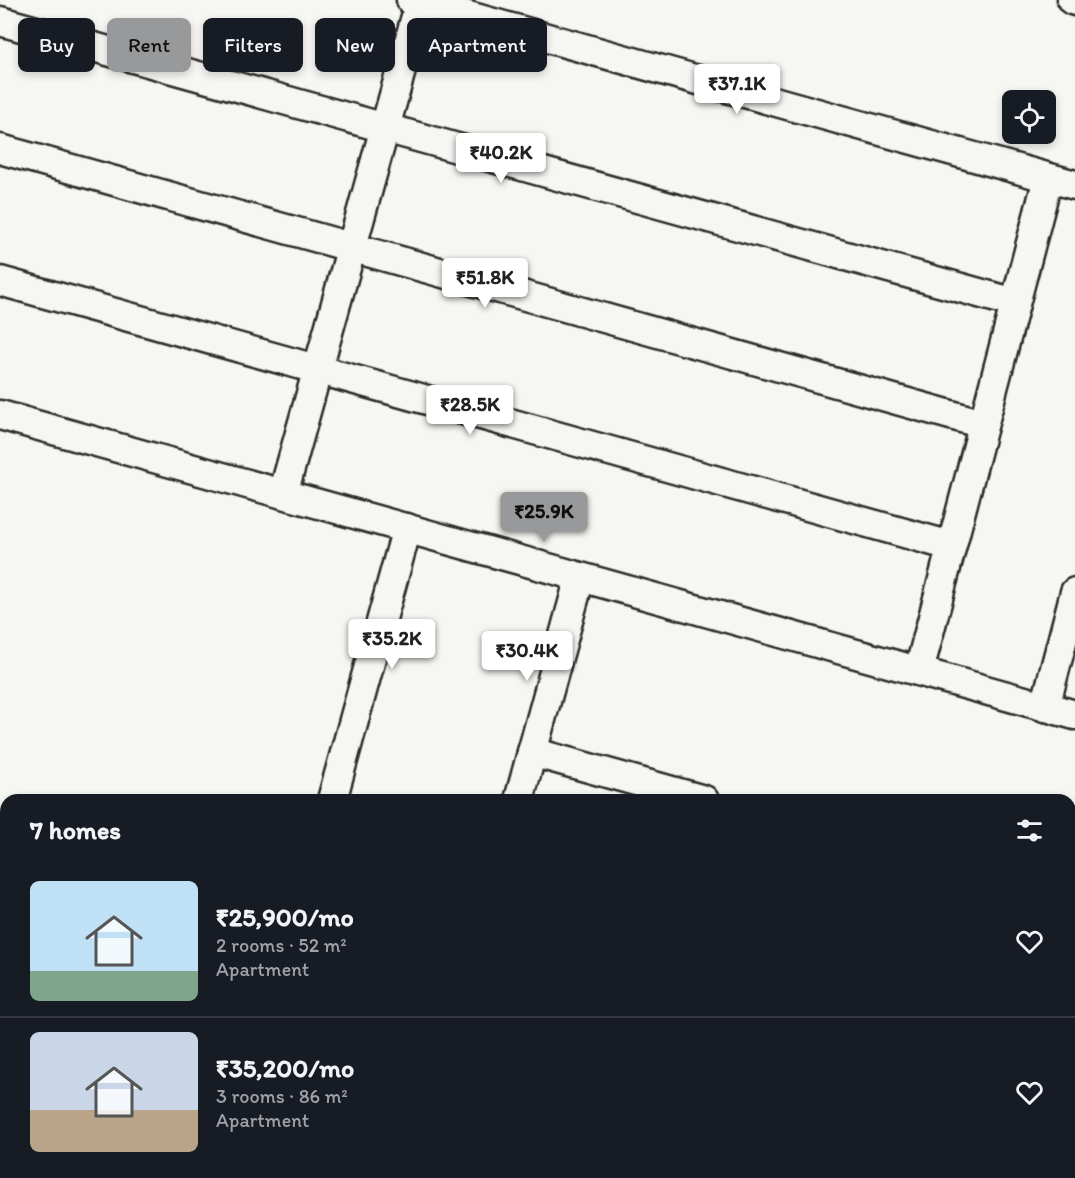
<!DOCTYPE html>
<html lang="en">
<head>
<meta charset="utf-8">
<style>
  :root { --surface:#171b24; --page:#242831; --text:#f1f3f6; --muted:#9ea1a6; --line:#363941; --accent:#98999b }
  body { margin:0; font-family:Itim,sans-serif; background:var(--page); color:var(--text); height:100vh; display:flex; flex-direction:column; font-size:22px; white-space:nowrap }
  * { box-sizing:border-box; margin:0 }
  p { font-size:20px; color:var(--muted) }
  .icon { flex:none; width:33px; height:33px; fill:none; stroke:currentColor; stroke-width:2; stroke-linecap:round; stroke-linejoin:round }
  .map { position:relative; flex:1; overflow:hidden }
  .sheet { position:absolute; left:0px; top:794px; width:1076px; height:386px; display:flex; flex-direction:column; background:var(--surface); border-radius:18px 18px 0 0; box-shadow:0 3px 9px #0003 }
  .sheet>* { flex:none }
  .top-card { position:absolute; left:18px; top:18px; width:600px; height:54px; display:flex; gap:12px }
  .fabs { position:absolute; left:1002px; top:90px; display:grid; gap:12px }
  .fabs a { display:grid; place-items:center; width:54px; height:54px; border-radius:9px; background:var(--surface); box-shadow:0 3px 9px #0003; font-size:30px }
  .price { position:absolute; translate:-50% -51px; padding:0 14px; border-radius:6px; background:#fff; color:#222; font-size:20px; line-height:39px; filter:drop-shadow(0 2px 3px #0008) }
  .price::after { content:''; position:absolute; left:50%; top:36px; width:18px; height:14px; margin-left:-9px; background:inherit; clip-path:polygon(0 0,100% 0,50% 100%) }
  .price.current { background:var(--accent); color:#111 }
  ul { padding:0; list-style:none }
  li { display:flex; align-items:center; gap:18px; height:150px; padding:0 30px }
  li+li { border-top:2px solid var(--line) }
  li span { display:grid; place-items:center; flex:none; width:168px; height:120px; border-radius:9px; color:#555 }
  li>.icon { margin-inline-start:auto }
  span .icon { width:72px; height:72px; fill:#fffc; stroke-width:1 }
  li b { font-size:26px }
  h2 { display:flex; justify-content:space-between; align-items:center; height:72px; padding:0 30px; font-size:26px }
  .chip { padding:0 21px; border-radius:9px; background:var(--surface); box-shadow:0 3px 9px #0003; font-size:21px; line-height:54px }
  .chip.current { background:var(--accent); color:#111 }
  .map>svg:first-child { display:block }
</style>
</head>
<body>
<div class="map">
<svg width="1075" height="1178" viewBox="0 0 1075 1178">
  <rect width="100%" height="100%" fill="#f6f6f2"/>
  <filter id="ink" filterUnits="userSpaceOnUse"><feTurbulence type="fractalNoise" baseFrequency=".0167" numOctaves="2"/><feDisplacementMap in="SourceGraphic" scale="12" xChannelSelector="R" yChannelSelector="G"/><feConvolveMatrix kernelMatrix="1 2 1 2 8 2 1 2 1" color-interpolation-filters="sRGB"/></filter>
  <g filter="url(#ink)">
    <polygon fill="#f5e4dc" points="258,1173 547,1173 557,1178 256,1178"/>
    <g fill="#a9eab2" stroke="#6a8a6e" stroke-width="1.5">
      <polygon points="296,1173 416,1173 416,1178 297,1178"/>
      <polygon points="468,1173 547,1173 557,1178 464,1178"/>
    </g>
    <g fill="#f3bba7" stroke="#2b2b2b" stroke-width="1.5">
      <polygon points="569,1173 599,1173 597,1178 579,1178"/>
      <polygon points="639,1173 748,1173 746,1178 637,1178"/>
    </g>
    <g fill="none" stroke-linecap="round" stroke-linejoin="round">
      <defs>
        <g id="minor">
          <polyline points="411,0 1075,185"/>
          <polyline points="1072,0 1075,1"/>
          <polyline points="0,21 1015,303"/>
          <polyline points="0,149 983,424"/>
          <polyline points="0,281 951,546"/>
          <polyline points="0,415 1075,715"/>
          <polyline points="283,494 420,2"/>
          <polyline points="919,671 1048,178"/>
          <polyline points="1045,707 1075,592"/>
          <polyline points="532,752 704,800"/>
          <polyline points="332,800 407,528"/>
          <polyline points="519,800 580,577"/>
          <polyline points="1070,900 1075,901"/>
          <polyline points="0,956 6,957"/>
          <polyline points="0,1145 6,1146"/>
          <polyline points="195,1178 198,1173"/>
          <polyline points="443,1178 446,1173"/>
          <polyline points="843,1178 845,1173"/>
        </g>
        <g id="major">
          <polyline points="1070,1015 1075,999"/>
          <polyline points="1070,1117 1075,1125"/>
        </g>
      </defs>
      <use href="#minor" stroke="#2b2b2b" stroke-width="33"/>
      <use href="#major" stroke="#2b2b2b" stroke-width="38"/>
      <g stroke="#2b2b2b" stroke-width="4" stroke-dasharray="1.5 4.5" stroke-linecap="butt">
        <polyline points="250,1173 260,1178"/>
        <polyline points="287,1173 288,1178"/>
      </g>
      <use href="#minor" stroke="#f6f6f2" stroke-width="28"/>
      <use href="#major" stroke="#f9e181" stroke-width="33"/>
    </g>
  </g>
</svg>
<div class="fabs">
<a><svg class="icon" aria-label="locate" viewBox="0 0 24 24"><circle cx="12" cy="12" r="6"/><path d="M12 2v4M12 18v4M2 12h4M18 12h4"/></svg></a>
</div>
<b class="price" style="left:737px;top:115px">₹37.1K</b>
<b class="price" style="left:501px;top:184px">₹40.2K</b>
<b class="price" style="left:485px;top:309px">₹51.8K</b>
<b class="price" style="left:470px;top:436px">₹28.5K</b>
<b class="price current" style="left:544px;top:543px">₹25.9K</b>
<b class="price" style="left:392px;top:670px">₹35.2K</b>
<b class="price" style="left:527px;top:682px">₹30.4K</b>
<div class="top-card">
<a class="chip">Buy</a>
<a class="chip current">Rent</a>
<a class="chip">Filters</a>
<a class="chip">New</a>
<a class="chip">Apartment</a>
</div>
<section class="sheet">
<h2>7 homes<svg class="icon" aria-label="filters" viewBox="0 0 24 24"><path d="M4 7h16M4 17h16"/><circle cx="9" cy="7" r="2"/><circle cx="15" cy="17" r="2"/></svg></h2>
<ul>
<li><span style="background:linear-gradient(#bfe0f5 75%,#7fa58c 0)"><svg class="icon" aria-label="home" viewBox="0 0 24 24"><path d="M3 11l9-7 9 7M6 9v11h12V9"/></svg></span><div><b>₹25,900/mo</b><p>2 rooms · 52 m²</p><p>Apartment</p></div><svg class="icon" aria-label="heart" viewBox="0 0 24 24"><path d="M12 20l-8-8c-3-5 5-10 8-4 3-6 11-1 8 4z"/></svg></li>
<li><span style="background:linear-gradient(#c9d6e8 65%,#b9a48a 0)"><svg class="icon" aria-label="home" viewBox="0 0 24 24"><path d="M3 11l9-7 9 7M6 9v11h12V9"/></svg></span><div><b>₹35,200/mo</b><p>3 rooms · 86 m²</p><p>Apartment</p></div><svg class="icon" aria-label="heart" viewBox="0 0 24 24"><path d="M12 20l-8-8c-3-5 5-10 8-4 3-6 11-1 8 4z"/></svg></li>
</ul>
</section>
</div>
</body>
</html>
